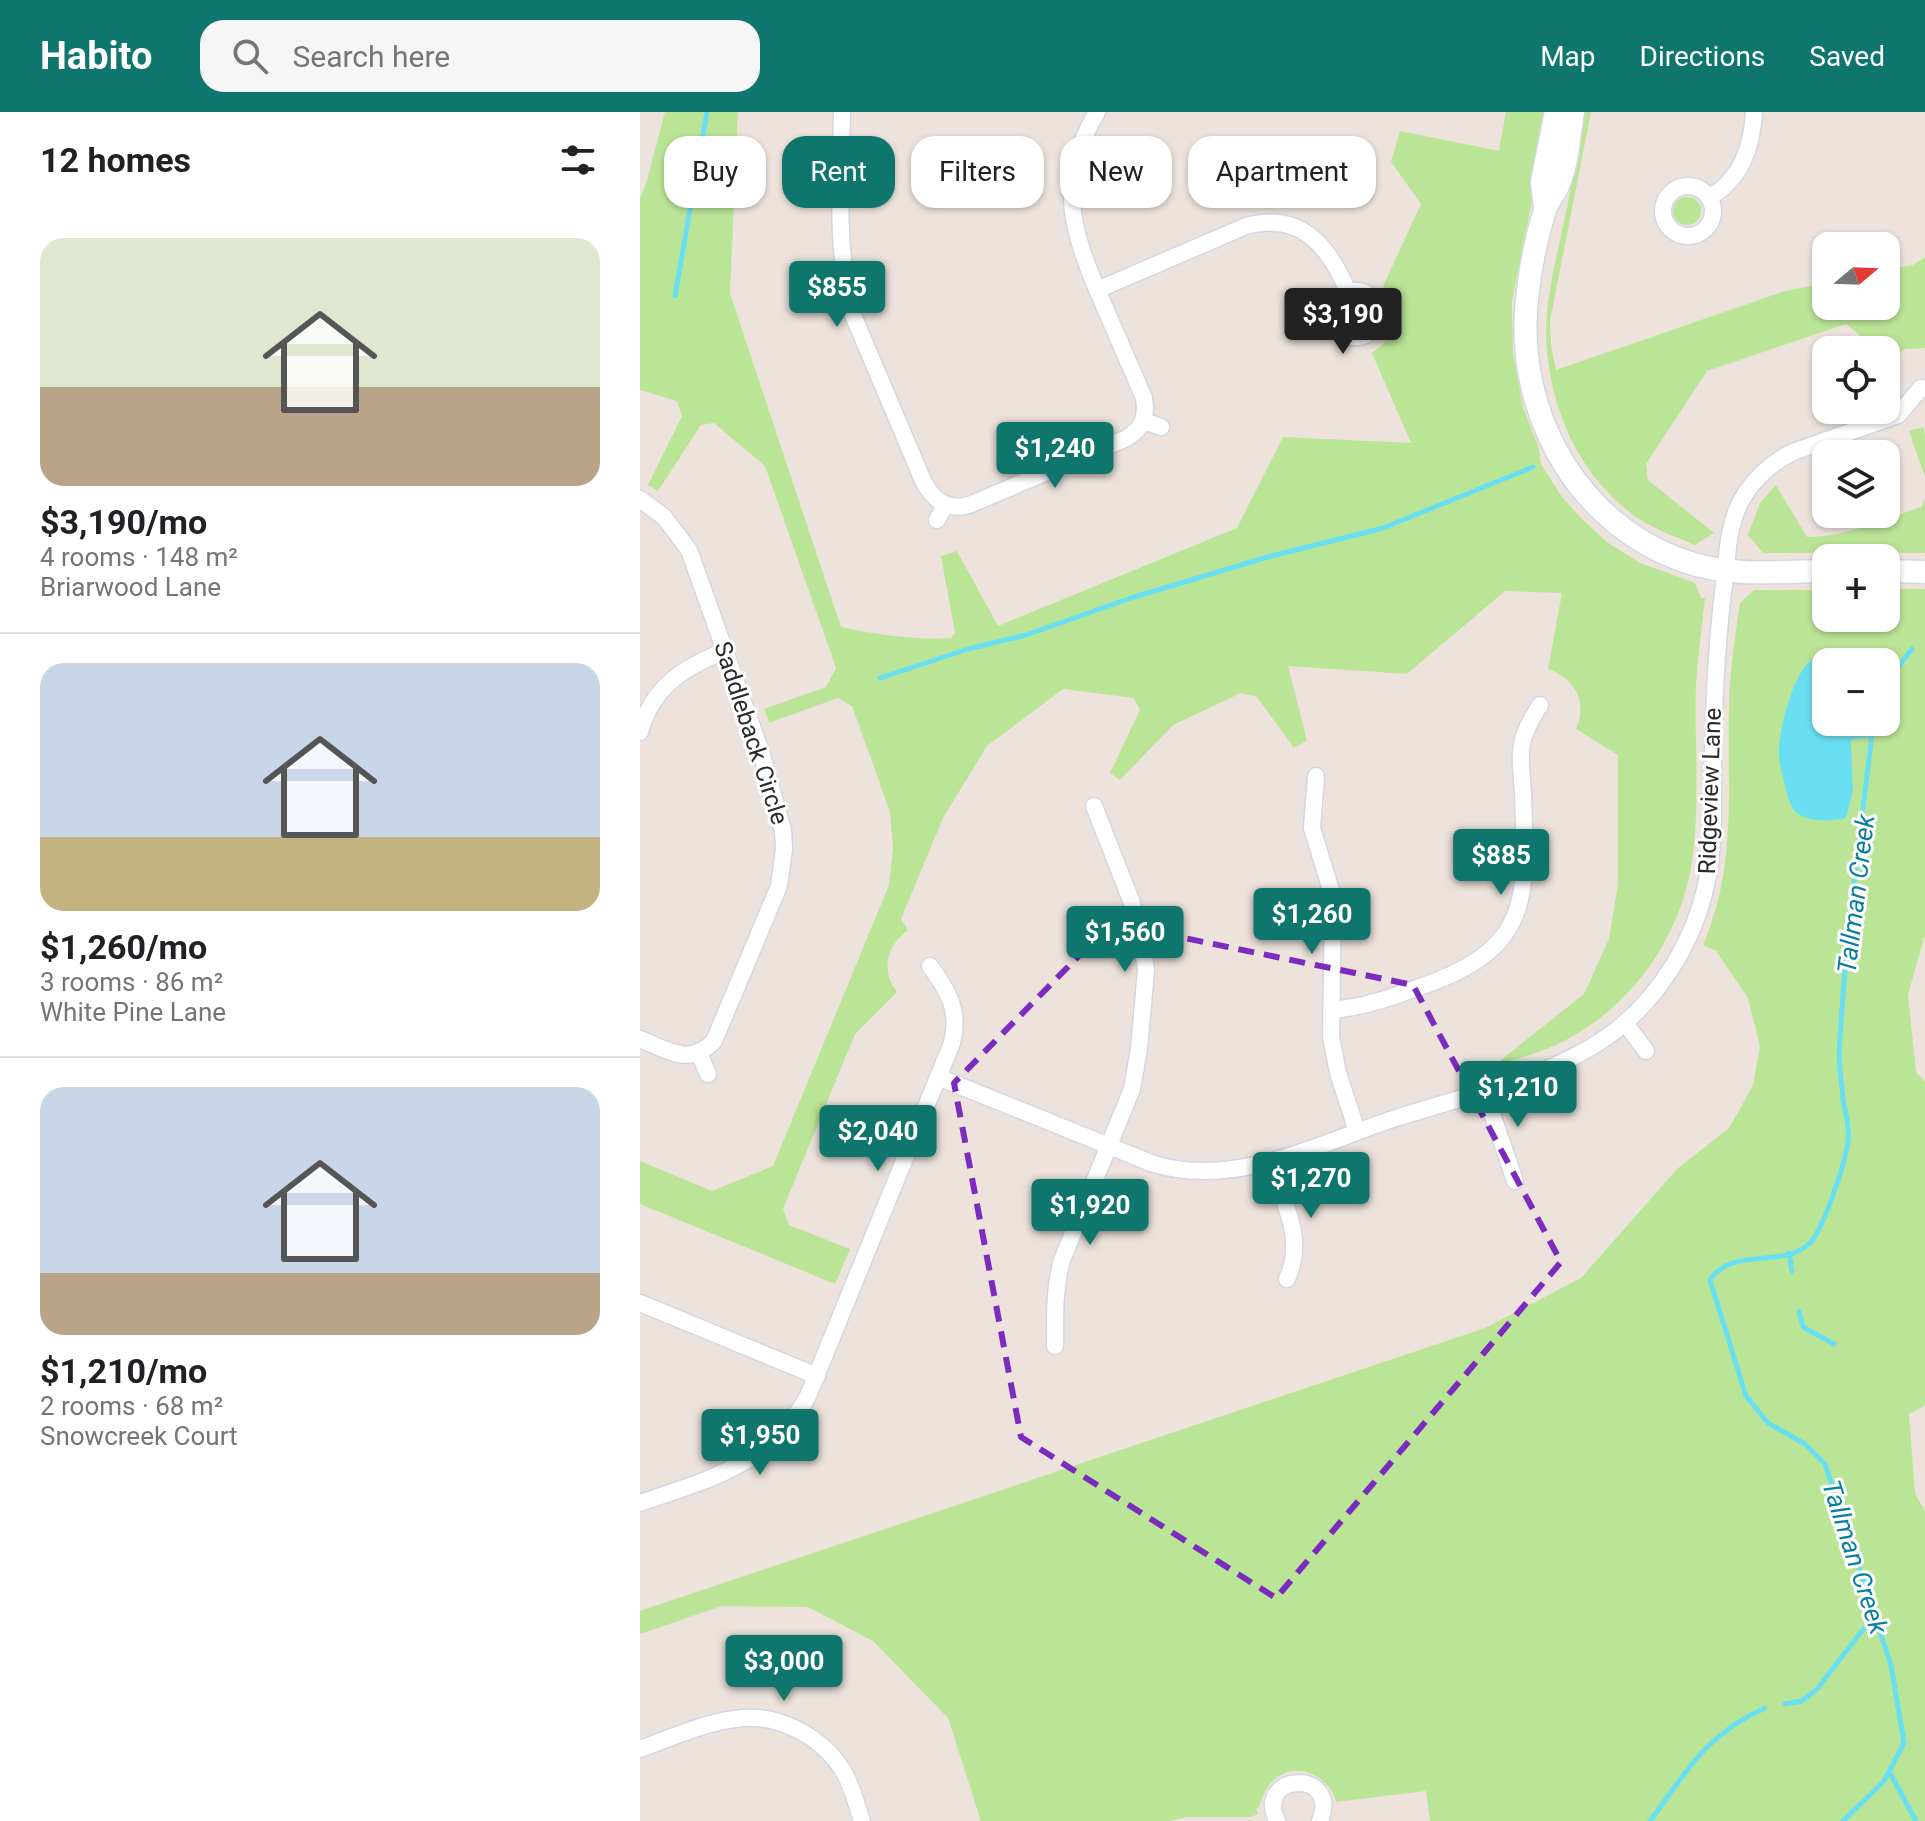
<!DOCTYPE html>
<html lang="en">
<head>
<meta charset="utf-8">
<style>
  :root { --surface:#fff; --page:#f6f6f6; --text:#202124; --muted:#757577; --line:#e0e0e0; --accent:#0f766e }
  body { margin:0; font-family:Roboto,sans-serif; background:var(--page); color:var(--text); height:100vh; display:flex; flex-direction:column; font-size:30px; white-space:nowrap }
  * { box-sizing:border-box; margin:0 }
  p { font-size:26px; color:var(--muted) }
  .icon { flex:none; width:44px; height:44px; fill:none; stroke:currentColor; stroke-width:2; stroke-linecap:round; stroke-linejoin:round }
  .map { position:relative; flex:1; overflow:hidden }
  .details { display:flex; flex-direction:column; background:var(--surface); width:640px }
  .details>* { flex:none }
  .hud { position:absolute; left:24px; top:24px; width:760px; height:72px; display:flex; gap:16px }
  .needle { width:52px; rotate:71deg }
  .controls { position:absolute; left:1172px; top:120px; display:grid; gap:16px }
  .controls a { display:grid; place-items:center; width:88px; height:88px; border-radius:16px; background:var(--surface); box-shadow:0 2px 6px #0004; font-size:40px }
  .price { position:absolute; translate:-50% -68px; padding:0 18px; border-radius:8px; background:var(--accent); color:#fff; font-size:26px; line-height:52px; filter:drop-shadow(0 2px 4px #0008) }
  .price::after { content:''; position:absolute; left:50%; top:48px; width:24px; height:18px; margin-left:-12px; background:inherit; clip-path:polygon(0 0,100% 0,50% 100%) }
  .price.current { background:#222; color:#fff }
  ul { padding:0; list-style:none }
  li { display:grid; align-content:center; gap:16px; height:424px; padding:0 40px }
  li+li { border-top:2px solid var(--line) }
  li span { display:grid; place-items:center; height:248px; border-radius:24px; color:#555 }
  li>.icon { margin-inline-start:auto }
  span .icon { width:144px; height:144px; fill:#fffc; stroke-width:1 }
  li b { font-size:34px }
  h2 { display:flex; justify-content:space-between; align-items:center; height:96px; padding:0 40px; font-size:34px }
  .tag { padding:0 28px; border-radius:24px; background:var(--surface); box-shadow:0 2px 6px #0004; font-size:28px; line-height:72px }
  .tag.current { background:var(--accent); color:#fff }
  header { display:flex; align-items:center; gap:48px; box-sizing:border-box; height:112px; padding:0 40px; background:var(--accent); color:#fff }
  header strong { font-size:38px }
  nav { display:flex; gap:44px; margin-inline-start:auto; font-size:28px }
  .search { width:560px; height:72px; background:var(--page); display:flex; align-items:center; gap:20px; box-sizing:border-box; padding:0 28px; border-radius:24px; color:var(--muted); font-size:30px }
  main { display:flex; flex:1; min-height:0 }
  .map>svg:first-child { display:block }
</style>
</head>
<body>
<header>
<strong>Habito</strong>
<div class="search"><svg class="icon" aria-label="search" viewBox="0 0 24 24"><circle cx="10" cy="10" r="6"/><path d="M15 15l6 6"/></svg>Search here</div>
<nav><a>Map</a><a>Directions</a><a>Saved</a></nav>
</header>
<main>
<section class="details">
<h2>12 homes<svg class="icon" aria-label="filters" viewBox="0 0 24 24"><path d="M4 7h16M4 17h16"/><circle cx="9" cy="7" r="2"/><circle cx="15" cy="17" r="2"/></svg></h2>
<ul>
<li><span style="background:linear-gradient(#dfe7d0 60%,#b9a48a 0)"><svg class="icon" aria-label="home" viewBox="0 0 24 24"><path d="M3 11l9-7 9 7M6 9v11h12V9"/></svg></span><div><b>$3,190/mo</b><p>4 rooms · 148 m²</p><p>Briarwood Lane</p></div></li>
<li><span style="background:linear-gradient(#c9d6e8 70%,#c2b280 0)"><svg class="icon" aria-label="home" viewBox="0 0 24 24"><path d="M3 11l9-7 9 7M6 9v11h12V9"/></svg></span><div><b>$1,260/mo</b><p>3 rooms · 86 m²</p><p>White Pine Lane</p></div></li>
<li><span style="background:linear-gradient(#c9d6e8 75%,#b9a48a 0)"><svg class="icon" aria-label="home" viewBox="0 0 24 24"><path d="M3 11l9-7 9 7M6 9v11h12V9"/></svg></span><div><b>$1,210/mo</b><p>2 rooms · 68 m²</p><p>Snowcreek Court</p></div></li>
</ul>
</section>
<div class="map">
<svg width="1285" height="1709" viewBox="0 0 1285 1709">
  <rect width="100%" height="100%" fill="#ede3dc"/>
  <g fill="#bbe596" fill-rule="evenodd">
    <path d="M25,0H98L90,181L201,515C239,523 272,528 311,526L315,521L301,444L317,439L358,514L597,416L643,325L771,331L732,241C757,224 763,199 743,174L781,92L751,50L760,19L859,39L866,0H910L872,189L873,242L883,295L899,337L901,352L922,385L940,405L967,430L1000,451L1055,471L1061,486H1065C1062,514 1058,543 1056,571C1054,628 1060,686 1053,743C1043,824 991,898 916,933C896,942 873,948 852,955L944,882L969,827L978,772V643L936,617C948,589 935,567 908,557L922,481L865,479L767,562L648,554L667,629L654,636L617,585L601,581L533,613L480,668L470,661L500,598L494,586L423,577L347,634L303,706L261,807L268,818C247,833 240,858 257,880L215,922L143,1097L149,1113L210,1137L195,1172L0,1092V1049L72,1079L133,1054L249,773L253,736L250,700L212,594L198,586L129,611L124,597L186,575L196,556L125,354L74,311L61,313L18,379L8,373L42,304L37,289L0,278V86L6,72Z"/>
    <path d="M945,0H951L910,209L911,233L916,258L1145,179L1186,171V194H1246V158L1273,153L1285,145V236L1265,237L1250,248L1246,245V238H1238L1206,212L1067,259L1006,352L1008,368L1074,421L1055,433C1036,425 1017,418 999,407C938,366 906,290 906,217C907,182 916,148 923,114C931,76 938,38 945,0Z"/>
    <circle cx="1047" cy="99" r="14"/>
    <circle cx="717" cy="204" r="13"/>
    <polygon points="1283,315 1285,322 1285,365 1269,319"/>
    <path d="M1136,373L1167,425C1206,425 1245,407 1281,395L1285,387V441H1123L1108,423L1120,391Z"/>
    <path d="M1246,477H1285V823L1268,882L1276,960L1285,969V1294L1269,1302L1275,1382L1285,1399V1709H790L786,1679L696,1690C689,1662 652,1646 630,1672C625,1678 622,1687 619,1695L616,1697L618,1702L611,1705H547L529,1709H341L308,1606L233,1529L168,1495L82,1494L0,1522V1499L845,1216L941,1166L1037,1057L1089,1016L1100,997L1113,973L1120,934L1108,886L1076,839L1063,833C1101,745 1084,662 1090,571C1092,544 1096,517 1100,491L1114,478H1186V506H1246ZM1186,550H1246V610H1186Z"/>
  </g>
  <path fill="#6bdff2" d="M1192,540H1206L1213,550H1186V610H1210L1213,678L1206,706C1191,709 1171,711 1157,701C1150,696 1147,682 1145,674C1143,664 1139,653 1139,643C1138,620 1152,566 1169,550C1176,544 1183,542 1192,540Z"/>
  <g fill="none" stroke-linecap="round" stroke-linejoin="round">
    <g stroke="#6bdff2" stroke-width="5">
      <polyline points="35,184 67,0"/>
      <polyline points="240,566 328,537 386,523 491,486 631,444 743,416 893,355"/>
      <polyline points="1246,582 1254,560 1272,537"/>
      <polyline points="1205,626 1232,622"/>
      <polyline points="1149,1141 1152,1159"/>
      <polyline points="1159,1199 1163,1215 1194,1232"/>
      <polyline points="1145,1592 1162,1589 1177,1577 1235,1502"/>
      <polyline points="1250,1661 1276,1709"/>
      <path d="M1010,1709C1047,1659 1066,1622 1125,1596"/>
      <path d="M1203,1709L1244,1669L1264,1631L1251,1553L1185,1352L1165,1332L1128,1311L1106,1284L1070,1168C1092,1134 1144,1157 1170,1131C1183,1118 1206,1049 1208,1029C1210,1017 1206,1004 1204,993C1201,970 1198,949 1200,926C1206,824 1220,723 1232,622L1236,610"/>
    </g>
    <defs>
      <g id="street">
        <path d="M202,0C201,67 195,137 213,203L284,371C295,389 307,399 329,393L487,326C503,316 507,305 504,286C490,254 476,221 462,189C432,120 415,70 457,0"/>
        <circle cx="1048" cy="99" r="25"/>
        <path d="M1069,86C1101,67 1112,36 1114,0"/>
        <path d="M457,178L606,114C661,99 689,134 708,180"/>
        <circle cx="716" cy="202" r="23"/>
        <polyline points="504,309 521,315"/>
        <path d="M0,387L24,405L49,438L121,640L143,718L144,737L139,774L74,929C49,955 28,938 0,927"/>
        <polyline points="297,408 305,394"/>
        <path d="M0,620C12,575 44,555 85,539"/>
        <polyline points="676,664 672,716 693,785 691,925 698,961 717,1019"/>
        <path d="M691,898C729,895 760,882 796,869C897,830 885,773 883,680C882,665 879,646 882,631C885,617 893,605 900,593"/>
        <polyline points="985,911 1006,939"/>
        <polyline points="59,941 68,962"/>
        <path d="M298,965L511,1051C594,1078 679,1031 756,1006C827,983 915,965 975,919C1020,884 1054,829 1066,773C1076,731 1072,684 1073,641C1074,584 1077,528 1084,472C1087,446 1088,418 1098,395C1109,371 1130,351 1153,340L1258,303L1281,276"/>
        <polyline points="844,978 875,1069"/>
        <path d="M629,1049C643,1089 666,1126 647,1167"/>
        <polyline points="0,1191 177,1264"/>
        <path d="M415,1234C415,1204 414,1177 422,1148L492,977L499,937L506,858L501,824L492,791L454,694"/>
        <path d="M0,1391C70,1367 129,1353 168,1284L312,931C320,899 309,880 290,854"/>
        <path d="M0,1637C31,1626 63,1611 95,1607C135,1600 180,1623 202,1657C212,1672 216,1692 222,1709"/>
        <path d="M637,1709C614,1660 701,1657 680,1709"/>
      </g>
      <g id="secondary">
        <path d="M933,0C929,23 928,50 919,71C916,81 908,88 905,98C896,126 890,158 887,187C874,307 945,426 1065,455C1104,464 1146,459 1186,459"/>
        <polyline points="905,96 902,70 916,0"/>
        <polyline points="1246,459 1285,460"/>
      </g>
    </defs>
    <use href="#street" stroke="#d1d7e4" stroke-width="19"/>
    <use href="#secondary" stroke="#d1d7e4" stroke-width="25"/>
    <use href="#street" stroke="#fff" stroke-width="16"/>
    <use href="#secondary" stroke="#fff" stroke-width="22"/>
  </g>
  <path fill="none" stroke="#7b2cbf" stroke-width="6" stroke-dasharray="16 10" stroke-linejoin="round" d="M471,811L773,873L921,1150L636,1486L381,1325L314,971Z"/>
  <g text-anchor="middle" stroke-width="6" stroke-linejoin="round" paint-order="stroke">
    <g font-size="24" fill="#2a2a2a" stroke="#fff">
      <text transform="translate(111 621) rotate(72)" y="8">Saddleback Circle</text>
      <text transform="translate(1070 679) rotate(-88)" y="8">Ridgeview Lane</text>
    </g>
    <g font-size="26" font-style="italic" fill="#097fa0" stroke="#fff">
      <text transform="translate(1216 782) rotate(-83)" y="9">Tallman Creek</text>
      <text transform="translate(1215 1445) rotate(72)" y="9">Tallman Creek</text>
    </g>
  </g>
</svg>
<div class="controls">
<a><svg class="needle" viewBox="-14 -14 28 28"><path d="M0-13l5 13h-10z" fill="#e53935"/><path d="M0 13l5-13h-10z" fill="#757577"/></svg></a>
<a><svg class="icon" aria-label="locate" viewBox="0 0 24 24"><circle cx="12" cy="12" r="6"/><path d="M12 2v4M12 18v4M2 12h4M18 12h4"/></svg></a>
<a><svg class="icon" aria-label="layers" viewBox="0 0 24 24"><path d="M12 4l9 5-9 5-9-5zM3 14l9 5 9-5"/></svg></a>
<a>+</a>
<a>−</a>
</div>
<b class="price" style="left:197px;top:217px">$855</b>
<b class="price current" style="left:703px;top:244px">$3,190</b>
<b class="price" style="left:415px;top:378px">$1,240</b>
<b class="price" style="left:861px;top:785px">$885</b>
<b class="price" style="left:672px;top:844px">$1,260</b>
<b class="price" style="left:485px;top:862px">$1,560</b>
<b class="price" style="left:878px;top:1017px">$1,210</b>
<b class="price" style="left:238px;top:1061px">$2,040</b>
<b class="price" style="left:671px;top:1108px">$1,270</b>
<b class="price" style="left:450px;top:1135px">$1,920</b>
<b class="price" style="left:120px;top:1365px">$1,950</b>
<b class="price" style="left:144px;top:1591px">$3,000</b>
<div class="hud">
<a class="tag">Buy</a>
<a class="tag current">Rent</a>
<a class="tag">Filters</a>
<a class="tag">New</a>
<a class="tag">Apartment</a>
</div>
</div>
</main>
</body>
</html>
